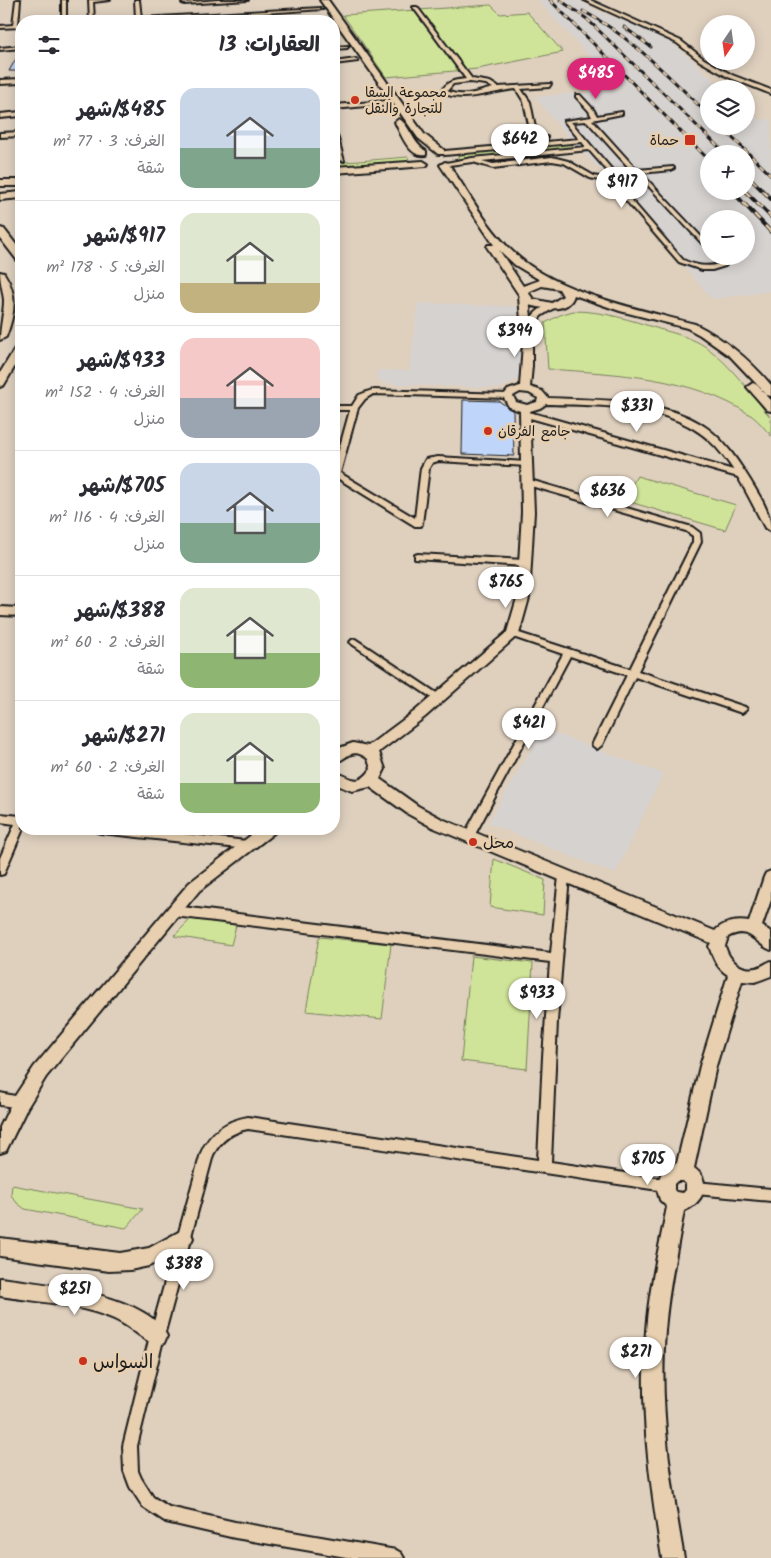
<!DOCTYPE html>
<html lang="ar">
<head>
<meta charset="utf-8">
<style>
  :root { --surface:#fff; --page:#f2f2f3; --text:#2b2b33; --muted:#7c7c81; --line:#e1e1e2; --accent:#db2777 }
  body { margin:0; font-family:Kalam,"Playpen Sans Arabic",sans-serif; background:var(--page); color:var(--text); direction:rtl; height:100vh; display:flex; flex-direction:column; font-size:19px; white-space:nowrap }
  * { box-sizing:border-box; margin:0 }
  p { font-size:16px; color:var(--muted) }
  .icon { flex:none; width:28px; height:28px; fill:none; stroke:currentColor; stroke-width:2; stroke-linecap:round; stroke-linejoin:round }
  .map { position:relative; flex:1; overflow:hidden; direction:ltr }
  .details { position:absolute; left:15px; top:15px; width:325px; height:820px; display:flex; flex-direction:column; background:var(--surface); border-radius:20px; box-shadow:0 2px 12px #0003; direction:rtl }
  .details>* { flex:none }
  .needle { width:32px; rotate:193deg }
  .controls { position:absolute; left:700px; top:15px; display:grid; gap:10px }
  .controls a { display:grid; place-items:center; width:55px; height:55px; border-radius:50%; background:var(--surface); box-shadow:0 2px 12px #0003; font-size:25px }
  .price { position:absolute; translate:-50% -42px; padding:0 11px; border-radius:18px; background:#fff; color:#222; font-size:16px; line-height:32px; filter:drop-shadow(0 1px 2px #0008) }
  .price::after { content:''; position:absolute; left:50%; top:30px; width:15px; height:11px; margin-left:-8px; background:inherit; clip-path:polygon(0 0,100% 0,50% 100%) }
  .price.active { background:var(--accent); color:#fff }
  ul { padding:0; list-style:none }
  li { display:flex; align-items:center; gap:15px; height:125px; padding:0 20px }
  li+li { border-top:1px solid var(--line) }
  li span { display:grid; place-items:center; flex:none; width:140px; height:100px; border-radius:15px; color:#555 }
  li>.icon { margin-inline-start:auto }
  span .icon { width:60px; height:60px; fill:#fffc; stroke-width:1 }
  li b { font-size:21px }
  h2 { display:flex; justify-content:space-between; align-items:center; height:60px; padding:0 20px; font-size:21px }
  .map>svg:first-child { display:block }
</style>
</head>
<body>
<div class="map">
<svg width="771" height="1558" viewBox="0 0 771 1558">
  <rect width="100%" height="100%" fill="#dfd0be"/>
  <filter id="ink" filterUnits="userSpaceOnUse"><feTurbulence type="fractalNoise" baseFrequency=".02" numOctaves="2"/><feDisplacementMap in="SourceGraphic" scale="10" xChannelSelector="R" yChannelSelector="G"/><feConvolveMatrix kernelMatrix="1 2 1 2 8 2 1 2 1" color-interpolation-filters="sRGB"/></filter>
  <g filter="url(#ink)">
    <g fill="#d6d2d0" fill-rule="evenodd">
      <path d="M537,0H579L595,10L639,26L670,41L724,89H709V126H746V108L760,120L771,119V291L712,299L600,169L575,145L535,97L620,89ZM709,154H746V191H709ZM709,219H746V256H709Z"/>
      <polygon points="418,303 520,307 521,378 500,388 388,384 378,380 376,376 378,370 409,371"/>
      <polygon points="543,729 663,774 615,874 488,823"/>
    </g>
    <g fill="#d0e499" stroke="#76805a">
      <polygon points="491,5 500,14 527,12 563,52 477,69 386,77 343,15"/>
      <polygon points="570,143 574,148 458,159 458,155 454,153"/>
      <polygon points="408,157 410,163 334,168 334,163"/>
      <path d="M573,311C603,311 631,320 659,329C674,333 693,338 706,347C730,364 752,395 771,418V436C765,429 759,421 752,416C692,376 618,374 548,369L545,323L560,315Z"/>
      <polygon points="637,476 736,505 725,530 623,500"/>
      <polygon points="494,859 545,880 543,915 490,907"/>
      <polygon points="191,919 236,925 231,945 174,936"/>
      <polygon points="319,937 391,944 382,1019 306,1011"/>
      <polygon points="471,956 533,963 527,1069 461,1061"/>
      <polygon points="12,1185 143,1209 126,1228 25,1209 17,1203 11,1195"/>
    </g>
    <g fill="#c0d5fa" stroke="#1c1c1c">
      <polygon points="21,50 21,71 9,71"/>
      <polygon points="463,400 499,401 513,411 514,456 462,454"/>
    </g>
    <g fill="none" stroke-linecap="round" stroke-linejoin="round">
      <defs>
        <g id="minor">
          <polygon points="16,0 20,0 18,25 21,25 21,27 0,28 0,26 13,25"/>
          <rect x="62" y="0" width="4" height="21"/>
          <polygon points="89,0 110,0 93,2 94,21 90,21"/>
          <polygon points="135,0 139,0 141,18 321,8 323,9 140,21 106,21 108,20 136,18"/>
          <polygon points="218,0 248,0 184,4 182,3"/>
          <polygon points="584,0 590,0 681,41 704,59 732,75 771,90 771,94 728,77 700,61 677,43"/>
          <path d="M413,7H417L472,79L490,82L498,87L551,84L549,87L521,89L530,102L537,137H547V139L535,141L532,139L524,102L516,89C493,91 464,103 442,93C444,81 456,80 466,79ZM470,82L486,84L493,88C478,92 462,98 447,91L453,84Z"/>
          <polygon points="21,46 21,48 0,50 0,48"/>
          <polygon points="349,46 347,48 334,49 334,47"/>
          <polygon points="356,59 358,61 334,64 334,62"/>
          <polygon points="21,79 21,83 0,84 0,80"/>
          <path d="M576,95H580L593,109L597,116L622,112V114L592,120L637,170L673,167L674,168L671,170L641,173L709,245V251L642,179L635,174L611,175L589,150L482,161L493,164L552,157L568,161L594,176L615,181L683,260C695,265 706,268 719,264L712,256H719L726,265L725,266L712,270H702L679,262L611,183L590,178L564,163L552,161L493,168L473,162L449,165L446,163L472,158L586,147L582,142L445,155L442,153L445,151L579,139L564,121L592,117L589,111L576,97ZM587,121L632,171L614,172L571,122Z"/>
          <polygon points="386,101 389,103 388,104 334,109 334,105"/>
          <polygon points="21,112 21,116 0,118 0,114"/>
          <polygon points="21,132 21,136 0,137 0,133"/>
          <polygon points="334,133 337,135 344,161 339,160 334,143"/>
          <polygon points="372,390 508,394 512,396 508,398 373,394 365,399 358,408 340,473 415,518 421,468 426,459 438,457 527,462 531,464 527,466 438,461 432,463 429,468 422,524 421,526 415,526 334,476 334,468 350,410 334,410 334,406 352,406 359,395"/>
          <polygon points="523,412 529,412 744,473 745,475 744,477 738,477 523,416"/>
          <polygon points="524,480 530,480 692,527 700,533 701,542 638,671 745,707 747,709 742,713 635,677 602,745 597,749 592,745 627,675 570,656 472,840 464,840 463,837 563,654 510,636 509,634 510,632 516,632 630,669 693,542 693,536 686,531 524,484"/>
          <polygon points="418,554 524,560 528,563 524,566 415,559 415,555"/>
          <polygon points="355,639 441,696 443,698 441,700 435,700 352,644 350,642 352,640"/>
          <polygon points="0,814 21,816 21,829 23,829 5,871 4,874 0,875 0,858 15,824 0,822"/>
          <polygon points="96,829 137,829 247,841 251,842 252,845 251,848 247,849 101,833 97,832"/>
          <path d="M564,872L568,873L569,876L557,1021L551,1162L665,1179L670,1180L671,1185L670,1190L665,1191L248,1129C232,1132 221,1140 213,1155L164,1336L137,1446L138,1471L141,1478L153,1497L169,1507L235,1522L396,1550L401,1553L404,1558H352L235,1538L166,1522L143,1507L130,1487L124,1471L123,1446L150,1336L201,1153C210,1132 225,1121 248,1117L538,1160L543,1057L550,962L174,916L170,914L169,911L170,908L174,906L551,953L559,876L560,873Z"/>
          <polygon points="0,1093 25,1098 27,1102 25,1106 21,1108 0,1105"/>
          <polygon points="696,1182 771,1189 771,1201 696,1194 691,1193 690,1188 691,1183"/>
        </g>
        <g id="tertiary">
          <path d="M524,294L529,297L531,318C536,311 544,306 552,303L557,306L541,316L532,329V366L530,387L542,391L548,398C596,400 666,398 707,428C725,441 738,461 750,480C760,497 771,512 771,532L765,528C750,500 737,470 716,447C675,402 601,406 546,404L540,408L530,411L534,512L529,598L519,634L425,717L379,752L385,769L380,779L418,806L442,819L715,931C723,922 737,920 749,922L764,877L766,873L771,871V900L762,926L771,932V950C755,944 750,925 728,937L725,946C729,960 740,971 756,968C761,967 766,963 771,961V976L755,982L742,981L716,1066L694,1168C713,1182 703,1203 684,1211C677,1250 668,1290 665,1331C659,1407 671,1483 684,1558H662C650,1483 639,1407 646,1331C649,1289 659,1248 667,1207L660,1200L656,1186L663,1170L677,1163L700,1066L728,975C717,968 713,958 709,946L711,943L432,827L408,814L370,787L352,791L334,784V772C350,776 357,789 371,769L368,759C351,746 348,759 334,763V750L353,743L368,746L415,711L507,632L517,598L522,512L520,411L509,407L503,396L508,390L520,386L523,343L519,297ZM520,392L529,393L538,398L537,402L527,405L516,402L513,396ZM677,1181H683L686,1184V1190L683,1193L676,1192L674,1190V1184Z"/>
          <polygon points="0,607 21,608 21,616 0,615"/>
          <polygon points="259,829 276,829 274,833 199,891 46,1077 27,1108 6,1151 0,1153 0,1127 15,1096 34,1067 189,883"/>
          <polygon points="184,1229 190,1232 193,1238 190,1244 173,1256 149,1266 130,1270 109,1271 0,1256 0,1238 120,1253 149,1248"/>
          <path d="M0,1278C40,1283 149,1294 167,1336L164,1343L157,1346C142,1339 130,1326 114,1319C79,1304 38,1302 0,1296Z"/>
        </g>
        <g id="primary">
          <polygon points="320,0 328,0 424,134 444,150 444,154 438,154 418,138"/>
          <path d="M399,119C410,125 412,143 426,151V155C409,158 401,134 395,122Z"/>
          <polygon points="423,161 428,164 426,166 334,173 334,167"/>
          <path d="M445,162L448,163C469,193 486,227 513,252C555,293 639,309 695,324C725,339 749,359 771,385V396L767,395L731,357L700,335L687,328L620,311L574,295C569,315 539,308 525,304L487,247L488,245H494L440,165ZM499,250L515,265L540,280L523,286ZM542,286L559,289L563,296L552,303L533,299L528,292Z"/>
          <rect x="0" y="180" width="21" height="6"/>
          <polygon points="21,192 21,198 0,200 0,194"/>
          <polygon points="0,228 4,229 21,251 21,261 17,260 0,238"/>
          <path d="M0,272L4,273C18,294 15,314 6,337L0,340C0,327 4,313 4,300C3,290 0,282 0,272Z"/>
          <polygon points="21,344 21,356 4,385 0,387 0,373 17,345"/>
          <polygon points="753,383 757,385 771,400 771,411 767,410 747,387"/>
        </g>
      </defs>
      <use href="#minor" stroke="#1c1c1c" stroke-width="4"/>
      <use href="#tertiary" stroke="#1c1c1c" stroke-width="4"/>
      <use href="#primary" stroke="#1c1c1c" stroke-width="4"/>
      <use href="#minor" fill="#e7cfaf" fill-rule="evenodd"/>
      <use href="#tertiary" fill="#e7cfaf" fill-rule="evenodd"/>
      <use href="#primary" fill="#e7cfaf" fill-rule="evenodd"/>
      <defs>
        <g id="rail-far1">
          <polyline points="550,0 709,160"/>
          <polyline points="560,0 587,19 726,154"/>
          <path d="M583,11C632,37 669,77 709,115"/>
          <polyline points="624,27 651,47"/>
          <polyline points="720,126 771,175"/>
          <polyline points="746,174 752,180"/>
        </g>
        <g id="rail">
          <polyline points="751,179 771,199"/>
          <polyline points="732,191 771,232"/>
          <polyline points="745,191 771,217"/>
        </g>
      </defs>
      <use href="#rail-far1" stroke="#1c1c1c" stroke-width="3"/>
      <use href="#rail" stroke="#1c1c1c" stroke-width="4"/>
      <use href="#rail-far1" stroke="#e7cfaf" stroke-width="2" stroke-dasharray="5.5" stroke-linecap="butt"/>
      <use href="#rail" stroke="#e7cfaf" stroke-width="2.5" stroke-dasharray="8" stroke-linecap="butt"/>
    </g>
  </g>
  <g fill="#c8321e" stroke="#e7cfaf" stroke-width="2">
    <circle cx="355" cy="100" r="5"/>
    <rect x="684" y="134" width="12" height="12" rx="2.5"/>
    <circle cx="488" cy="431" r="5"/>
    <circle cx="473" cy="842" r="5"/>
    <circle cx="83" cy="1361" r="5"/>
  </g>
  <g text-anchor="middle" stroke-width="5" stroke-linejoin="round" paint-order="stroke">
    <g font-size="14" fill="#1c1c1c" stroke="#e7cfaf" text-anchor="start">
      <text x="365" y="97">مجموعة السقا<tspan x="365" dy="16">للتجارة والنقل</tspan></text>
      <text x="679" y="145" text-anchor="end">حماة</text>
      <text x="498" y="436">جامع الفرقان</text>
    </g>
    <g font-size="16" fill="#1c1c1c" stroke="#e7cfaf" text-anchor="start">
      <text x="483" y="848">محل</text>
    </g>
    <g font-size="19" fill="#1c1c1c" stroke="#e7cfaf" text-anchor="start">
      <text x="93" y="1368">السواس</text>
    </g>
  </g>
</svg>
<div class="controls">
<a><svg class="needle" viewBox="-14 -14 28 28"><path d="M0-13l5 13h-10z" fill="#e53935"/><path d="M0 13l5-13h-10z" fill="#7c7c81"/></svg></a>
<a><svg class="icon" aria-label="layers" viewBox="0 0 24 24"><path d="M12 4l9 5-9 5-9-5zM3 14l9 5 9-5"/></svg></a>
<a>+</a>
<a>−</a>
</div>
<b class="price active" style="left:596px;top:100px">$485</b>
<b class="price" style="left:520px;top:166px">$642</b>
<b class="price" style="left:622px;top:209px">$917</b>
<b class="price" style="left:515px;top:358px">$394</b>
<b class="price" style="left:637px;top:433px">$331</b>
<b class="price" style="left:608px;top:518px">$636</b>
<b class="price" style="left:506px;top:609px">$765</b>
<b class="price" style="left:529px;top:750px">$421</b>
<b class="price" style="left:537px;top:1020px">$933</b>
<b class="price" style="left:648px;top:1186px">$705</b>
<b class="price" style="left:184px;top:1291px">$388</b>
<b class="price" style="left:75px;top:1316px">$251</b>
<b class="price" style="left:636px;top:1379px">$271</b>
<section class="details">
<h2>العقارات: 13<svg class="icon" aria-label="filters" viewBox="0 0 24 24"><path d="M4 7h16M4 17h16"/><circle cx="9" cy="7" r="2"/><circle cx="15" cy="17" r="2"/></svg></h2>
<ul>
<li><span style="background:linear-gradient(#c9d6e8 60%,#7fa58c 0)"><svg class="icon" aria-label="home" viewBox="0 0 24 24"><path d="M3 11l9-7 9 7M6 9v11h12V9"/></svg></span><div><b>$485/شهر</b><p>الغرف: 3 · 77 m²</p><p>شقة</p></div></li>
<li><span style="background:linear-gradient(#dfe7d0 70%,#c2b280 0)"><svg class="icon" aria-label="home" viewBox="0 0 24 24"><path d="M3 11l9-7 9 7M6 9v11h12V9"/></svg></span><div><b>$917/شهر</b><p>الغرف: 5 · 178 m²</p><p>منزل</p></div></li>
<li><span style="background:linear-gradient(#f6c9c9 60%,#9aa5b1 0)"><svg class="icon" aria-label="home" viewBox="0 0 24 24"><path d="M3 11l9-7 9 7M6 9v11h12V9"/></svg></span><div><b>$933/شهر</b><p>الغرف: 4 · 152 m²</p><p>منزل</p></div></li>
<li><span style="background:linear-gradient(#c9d6e8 60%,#7fa58c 0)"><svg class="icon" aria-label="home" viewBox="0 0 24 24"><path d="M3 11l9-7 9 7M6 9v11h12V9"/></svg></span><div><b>$705/شهر</b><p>الغرف: 4 · 116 m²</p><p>منزل</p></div></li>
<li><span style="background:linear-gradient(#dfe7d0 65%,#8fb573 0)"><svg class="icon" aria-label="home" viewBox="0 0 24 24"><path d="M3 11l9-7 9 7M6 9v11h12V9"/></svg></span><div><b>$388/شهر</b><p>الغرف: 2 · 60 m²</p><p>شقة</p></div></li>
<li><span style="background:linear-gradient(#dfe7d0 70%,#8fb573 0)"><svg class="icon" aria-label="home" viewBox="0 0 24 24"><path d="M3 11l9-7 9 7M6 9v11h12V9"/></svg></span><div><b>$271/شهر</b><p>الغرف: 2 · 60 m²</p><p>شقة</p></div></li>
</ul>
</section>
</div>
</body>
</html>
